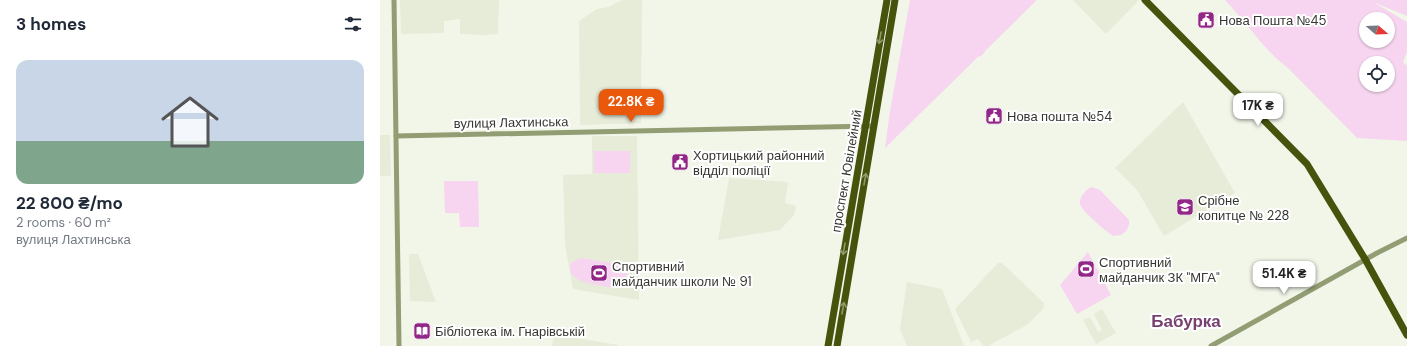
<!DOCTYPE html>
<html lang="en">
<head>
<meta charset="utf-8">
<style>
  :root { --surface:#fff; --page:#f2f2f3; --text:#1f2937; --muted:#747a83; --accent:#ea580c }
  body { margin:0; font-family:"DM Sans",sans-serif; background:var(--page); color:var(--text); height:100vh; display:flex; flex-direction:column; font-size:15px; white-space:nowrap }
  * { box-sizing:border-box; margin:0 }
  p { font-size:13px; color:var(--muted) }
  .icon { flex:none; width:22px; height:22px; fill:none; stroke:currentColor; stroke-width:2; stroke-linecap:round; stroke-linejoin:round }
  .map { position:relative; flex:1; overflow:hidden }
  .details { display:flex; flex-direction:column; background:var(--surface); width:380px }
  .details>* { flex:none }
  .needle { width:26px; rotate:109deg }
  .buttons { position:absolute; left:979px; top:12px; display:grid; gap:8px }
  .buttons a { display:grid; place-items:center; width:36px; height:36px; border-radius:50%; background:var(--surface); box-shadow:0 1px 3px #0004; font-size:20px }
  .price { position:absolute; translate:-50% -34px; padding:0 9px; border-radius:8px; background:#fff; color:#222; font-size:13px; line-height:26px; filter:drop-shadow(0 1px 2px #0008) }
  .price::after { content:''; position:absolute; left:50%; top:24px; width:12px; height:9px; margin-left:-6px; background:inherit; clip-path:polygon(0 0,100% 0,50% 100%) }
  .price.active { background:var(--accent); color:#fff }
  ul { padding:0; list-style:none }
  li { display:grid; align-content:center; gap:8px; height:212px; padding:0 16px }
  li span { display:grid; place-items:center; height:124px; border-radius:12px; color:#555 }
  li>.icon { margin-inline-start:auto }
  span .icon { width:72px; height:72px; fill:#fffc; stroke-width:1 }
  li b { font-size:17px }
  h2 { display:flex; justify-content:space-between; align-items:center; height:48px; padding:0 16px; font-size:17px }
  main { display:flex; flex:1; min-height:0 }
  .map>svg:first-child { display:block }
</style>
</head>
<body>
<main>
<section class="details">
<h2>3 homes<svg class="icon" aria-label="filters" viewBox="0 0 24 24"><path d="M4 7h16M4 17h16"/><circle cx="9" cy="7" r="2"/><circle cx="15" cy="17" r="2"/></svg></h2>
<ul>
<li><span style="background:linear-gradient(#c9d6e8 65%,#7fa58c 0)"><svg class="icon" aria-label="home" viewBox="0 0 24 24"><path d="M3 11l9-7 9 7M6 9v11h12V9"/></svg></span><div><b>22 800 ₴/mo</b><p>2 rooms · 60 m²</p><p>вулиця Лахтинська</p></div></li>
</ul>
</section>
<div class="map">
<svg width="1027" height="346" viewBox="0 0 1027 346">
  <rect width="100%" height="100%" fill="#f2f6e9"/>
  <g fill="#e6ecd8">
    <polygon points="20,0 119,0 118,34 105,35 80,34 80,19 64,21 64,33 21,34"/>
    <polygon points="242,0 262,0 261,123 200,125 199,21 217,9 228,7"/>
    <polygon points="693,0 759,0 726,34"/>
    <polygon points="803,102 855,193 784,236 757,190 735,168"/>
    <polygon points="0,135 10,135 11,176 0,176"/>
    <polygon points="212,136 257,136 259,300 193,289 185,244 183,175 212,174"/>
    <polygon points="349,178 408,182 405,203 416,206 414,215 400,230 338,240"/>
    <polygon points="29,254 38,254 56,302 30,301"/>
    <polygon points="618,263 622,263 664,303 663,309 647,325 608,346 604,346 598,339 591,342 575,309"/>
    <polygon points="527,282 562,289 584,346 527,346 520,329"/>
    <polygon points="722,309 736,333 716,344 703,320 710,317 718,332 722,330 714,314"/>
    <polygon points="174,334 238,345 238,346 172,346"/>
  </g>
  <g fill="#f7d5f0" fill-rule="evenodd">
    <polygon points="530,0 657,0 605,51 605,52 600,57 599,56 505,148 510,111"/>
    <path d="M845,0H1027V16L993,2L1027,22V52L1023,62L1027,66V141L977,138L908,68C883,49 866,22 845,0ZM986,19H1008V41H986ZM986,63H1008V85H986Z"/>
    <rect x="214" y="151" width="36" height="22"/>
    <polygon points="64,181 98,181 99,227 80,227 79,213 65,213"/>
    <path d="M712,187L720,190L749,220C750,227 746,232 741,235C739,235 736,236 734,236C728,234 701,210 700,204C699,197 706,189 712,187Z"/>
    <polygon points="708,252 731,295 697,314 680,285"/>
    <path d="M201,258L238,264L247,272L245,281L236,288C225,286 188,283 190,268C190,261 196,260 201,258Z"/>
  </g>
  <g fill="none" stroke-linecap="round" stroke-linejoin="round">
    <g stroke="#929d73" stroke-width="5">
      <polyline points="14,0 19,346"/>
      <polyline points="16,136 494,126"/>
      <polyline points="831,346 997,253 1027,238"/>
    </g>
    <g stroke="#46530c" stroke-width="7">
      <polyline points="765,0 927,164 985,259 1027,335"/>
      <polyline points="448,346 507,0"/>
      <polyline points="457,346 515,0"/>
    </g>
  </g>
  <defs><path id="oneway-shaft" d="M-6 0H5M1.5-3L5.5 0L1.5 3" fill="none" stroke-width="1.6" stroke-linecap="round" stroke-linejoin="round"/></defs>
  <g stroke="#90986d">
    <use href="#oneway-shaft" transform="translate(500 38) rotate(100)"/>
    <use href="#oneway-shaft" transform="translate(485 179) rotate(-80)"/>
    <use href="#oneway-shaft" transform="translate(464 249) rotate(100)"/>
    <use href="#oneway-shaft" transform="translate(463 308) rotate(-80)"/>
  </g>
  <defs>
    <symbol id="civic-square" viewBox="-11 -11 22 22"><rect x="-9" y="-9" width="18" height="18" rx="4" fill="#932788" stroke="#fff"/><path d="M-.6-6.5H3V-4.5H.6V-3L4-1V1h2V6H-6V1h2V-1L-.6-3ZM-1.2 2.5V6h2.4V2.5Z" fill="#fff"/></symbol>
    <symbol id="school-square" viewBox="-11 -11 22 22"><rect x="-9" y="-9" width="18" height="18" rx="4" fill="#932788" stroke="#fff"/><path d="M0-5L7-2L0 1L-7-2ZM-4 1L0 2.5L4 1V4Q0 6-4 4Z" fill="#fff"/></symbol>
    <symbol id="stadium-square" viewBox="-11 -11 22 22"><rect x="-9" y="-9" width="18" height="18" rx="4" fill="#932788" stroke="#fff"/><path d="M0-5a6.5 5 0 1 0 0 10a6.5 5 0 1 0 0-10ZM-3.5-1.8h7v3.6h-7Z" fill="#fff"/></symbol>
    <symbol id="library-square" viewBox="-11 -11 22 22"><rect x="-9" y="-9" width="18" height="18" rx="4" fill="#932788" stroke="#fff"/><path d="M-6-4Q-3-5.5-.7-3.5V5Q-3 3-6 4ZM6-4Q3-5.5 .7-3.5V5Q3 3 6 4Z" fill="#fff"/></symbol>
  </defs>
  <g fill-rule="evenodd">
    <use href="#civic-square" x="816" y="10" width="20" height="20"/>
    <use href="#civic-square" x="604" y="106" width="20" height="20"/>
    <use href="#civic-square" x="290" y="152" width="20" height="20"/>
    <use href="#school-square" x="795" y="197" width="20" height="20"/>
    <use href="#stadium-square" x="696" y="259" width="20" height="20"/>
    <use href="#stadium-square" x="209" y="263" width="20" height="20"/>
    <use href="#library-square" x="32" y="321" width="20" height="20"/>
  </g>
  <g text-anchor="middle" stroke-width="4" stroke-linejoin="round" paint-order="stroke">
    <g font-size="13" fill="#363732" stroke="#fff" text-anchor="start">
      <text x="839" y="25">Нова Пошта №45</text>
      <text x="627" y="121">Нова пошта №54</text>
      <text x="313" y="160">Хортицький районний<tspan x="313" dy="15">відділ поліції</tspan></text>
      <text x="818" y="205">Срібне<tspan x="818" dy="15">копитце № 228</tspan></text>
      <text x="719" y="267">Спортивний<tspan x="719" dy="15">майданчик ЗК "МГА"</tspan></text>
      <text x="232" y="271">Спортивний<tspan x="232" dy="15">майданчик школи № 91</tspan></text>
      <text x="55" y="336">Бібліотека ім. Гнарівській</text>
    </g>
    <g font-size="13" fill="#363732" stroke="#fff">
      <text transform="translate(131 122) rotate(-1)" y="5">вулиця Лахтинська</text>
      <text transform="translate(466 171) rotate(-80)" y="5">проспект Ювілейний</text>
    </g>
    <g font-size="17" font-weight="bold" fill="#77406f" stroke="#fff">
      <text x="806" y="327">Бабурка</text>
    </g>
  </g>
</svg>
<div class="buttons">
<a><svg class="needle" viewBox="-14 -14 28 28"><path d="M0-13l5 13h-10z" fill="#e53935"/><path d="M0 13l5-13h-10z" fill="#747a83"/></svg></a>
<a><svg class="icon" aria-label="locate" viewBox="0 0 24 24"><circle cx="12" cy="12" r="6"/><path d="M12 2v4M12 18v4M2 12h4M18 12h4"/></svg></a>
</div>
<b class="price active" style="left:251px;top:123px">22.8K ₴</b>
<b class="price" style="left:878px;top:127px">17K ₴</b>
<b class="price" style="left:904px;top:295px">51.4K ₴</b>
</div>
</main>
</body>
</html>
